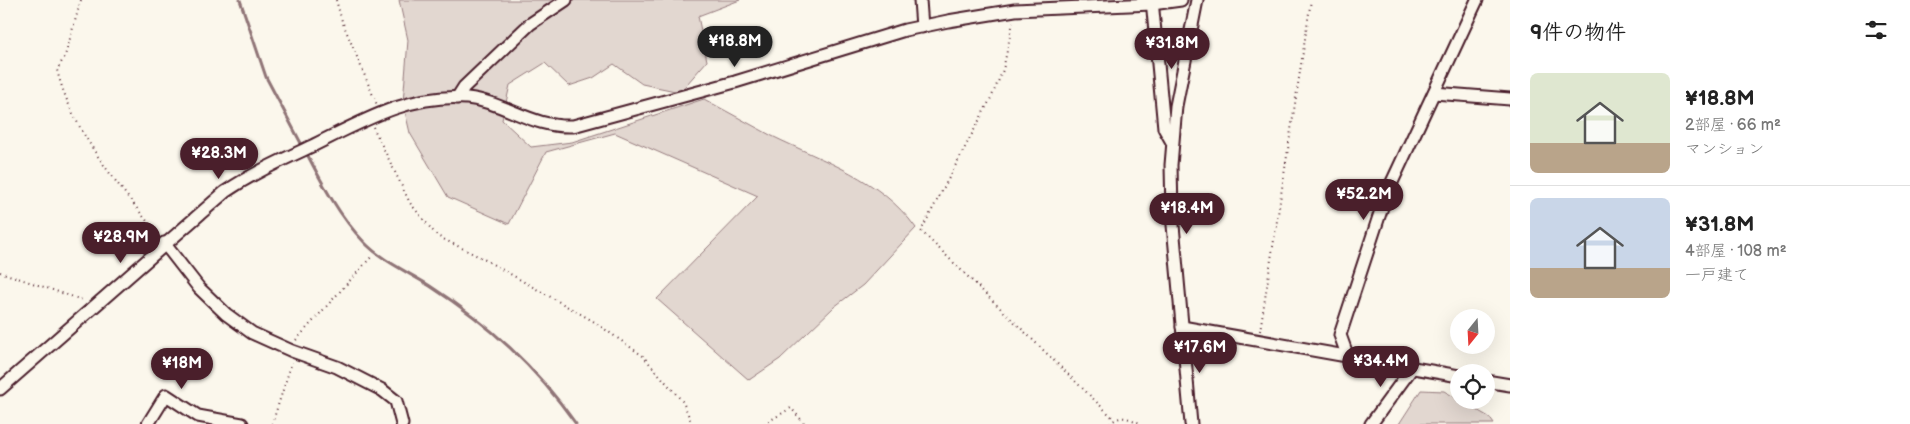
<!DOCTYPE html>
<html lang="ja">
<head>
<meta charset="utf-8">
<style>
  :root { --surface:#fff; --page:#f2f2f2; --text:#222; --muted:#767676; --line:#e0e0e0; --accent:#4a1f2b }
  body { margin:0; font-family:"Balsamiq Sans","Klee One",sans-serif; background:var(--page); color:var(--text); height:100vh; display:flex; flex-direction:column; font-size:19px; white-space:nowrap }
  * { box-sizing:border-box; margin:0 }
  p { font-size:16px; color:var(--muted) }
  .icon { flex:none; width:28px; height:28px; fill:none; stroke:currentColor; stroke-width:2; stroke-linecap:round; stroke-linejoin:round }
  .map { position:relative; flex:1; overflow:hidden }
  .side { display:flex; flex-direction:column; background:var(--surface); width:400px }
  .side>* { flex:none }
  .needle { width:32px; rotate:198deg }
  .controls { position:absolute; left:1450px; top:309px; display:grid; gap:10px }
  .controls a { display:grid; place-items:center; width:45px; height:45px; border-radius:50%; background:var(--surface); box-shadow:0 5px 20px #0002; font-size:25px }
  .price { position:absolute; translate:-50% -42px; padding:0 11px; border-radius:18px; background:var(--accent); color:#fff; font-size:16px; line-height:32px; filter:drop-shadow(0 1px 2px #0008) }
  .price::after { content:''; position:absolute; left:50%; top:30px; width:15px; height:11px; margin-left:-8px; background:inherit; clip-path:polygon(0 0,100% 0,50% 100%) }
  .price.on { background:#222; color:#fff }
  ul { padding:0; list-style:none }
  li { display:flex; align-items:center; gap:15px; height:125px; padding:0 20px }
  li+li { border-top:1px solid var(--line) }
  li span { display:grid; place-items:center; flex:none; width:140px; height:100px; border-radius:8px; color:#555 }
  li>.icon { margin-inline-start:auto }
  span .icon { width:60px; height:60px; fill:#fffc; stroke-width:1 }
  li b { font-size:21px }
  h2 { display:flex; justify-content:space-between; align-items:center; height:60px; padding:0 20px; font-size:21px }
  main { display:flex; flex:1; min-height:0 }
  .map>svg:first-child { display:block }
</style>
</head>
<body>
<main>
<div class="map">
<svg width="1510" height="424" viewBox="0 0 1510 424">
  <rect width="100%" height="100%" fill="#fbf7ec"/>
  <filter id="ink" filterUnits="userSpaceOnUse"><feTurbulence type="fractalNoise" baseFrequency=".02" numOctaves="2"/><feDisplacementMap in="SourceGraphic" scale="10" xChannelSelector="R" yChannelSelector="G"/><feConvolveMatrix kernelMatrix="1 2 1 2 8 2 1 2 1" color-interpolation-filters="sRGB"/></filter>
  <g filter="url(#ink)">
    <g fill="#e2d7d0" stroke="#967b7e">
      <path d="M399,0H740L698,16L707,61L680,92L642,84L614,64L593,78L569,86L545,63L510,85L502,120L531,147L572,142L704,99C727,111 749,124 772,136C825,162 880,178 916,228L863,285L834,307L780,359L749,380L657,299L758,196L615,133L546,152L509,224L448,197L410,133L403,103L408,40Z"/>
      <polygon points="1421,390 1444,391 1489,417 1494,424 1399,424"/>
    </g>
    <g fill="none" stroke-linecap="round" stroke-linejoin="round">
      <g stroke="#907477" stroke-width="3">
        <polyline points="240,0 266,77 303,147"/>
        <path d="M306,152C322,183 339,216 364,242C382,261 408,272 430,286C490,325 535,366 576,424"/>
      </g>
      <defs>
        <g id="minor">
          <polyline points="920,0 922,27"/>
          <polyline points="1152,0 1164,128 1172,142"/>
          <polyline points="1434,93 1510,99"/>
          <polyline points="457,98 464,87 530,24 566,0"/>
          <polyline points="164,243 199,288 226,314 252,333 292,351 337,367 382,390 396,401 402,424"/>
          <polyline points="1182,327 1459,376"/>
          <polyline points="1348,357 1340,335 1386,195 1477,0"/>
          <polyline points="1486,381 1510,385"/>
          <path d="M0,389L225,192C253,173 282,160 312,146C361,122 410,93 467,98C505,102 532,128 573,126L735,82L905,30L948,21L1015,10L1152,4L1181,0"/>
          <polyline points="148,424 166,395 198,416 242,424"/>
          <polyline points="1191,424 1172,214 1171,165 1176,106 1197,0"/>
          <polyline points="1371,424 1412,368"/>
        </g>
      </defs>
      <use href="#minor" stroke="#4a1f2b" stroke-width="15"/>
      <g stroke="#4a1f2b" stroke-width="2" stroke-dasharray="1 4" stroke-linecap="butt">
        <path d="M81,0L65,56L57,70C73,134 119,185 158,235"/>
        <polyline points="336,0 342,21 377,105"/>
        <polyline points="1013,22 1003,70 992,96 921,231 1114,419"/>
        <polyline points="373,127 410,203 437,236 480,257 593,321 643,356 683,402 692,424"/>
        <polyline points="0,272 85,301"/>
        <polyline points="1260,331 1311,0"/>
        <polyline points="296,340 373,255"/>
        <polyline points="272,424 292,362"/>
        <polyline points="764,424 791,408 805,424"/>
        <path d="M1110,424C1120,413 1130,419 1142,424"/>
      </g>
      <use href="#minor" stroke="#fbf7ec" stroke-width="11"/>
    </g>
  </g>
</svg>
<div class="controls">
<a><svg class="needle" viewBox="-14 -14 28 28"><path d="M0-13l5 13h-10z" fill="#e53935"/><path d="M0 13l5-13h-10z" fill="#767676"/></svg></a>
<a><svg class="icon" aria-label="locate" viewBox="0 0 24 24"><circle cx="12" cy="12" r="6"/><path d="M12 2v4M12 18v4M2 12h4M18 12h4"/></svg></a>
</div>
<b class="price on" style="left:735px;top:68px">¥18.8M</b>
<b class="price" style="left:1172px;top:70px">¥31.8M</b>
<b class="price" style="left:219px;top:180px">¥28.3M</b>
<b class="price" style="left:1364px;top:221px">¥52.2M</b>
<b class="price" style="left:1187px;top:235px">¥18.4M</b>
<b class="price" style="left:121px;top:264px">¥28.9M</b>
<b class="price" style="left:1200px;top:374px">¥17.6M</b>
<b class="price" style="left:1381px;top:388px">¥34.4M</b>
<b class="price" style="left:182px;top:390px">¥18M</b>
</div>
<section class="side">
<h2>9件の物件<svg class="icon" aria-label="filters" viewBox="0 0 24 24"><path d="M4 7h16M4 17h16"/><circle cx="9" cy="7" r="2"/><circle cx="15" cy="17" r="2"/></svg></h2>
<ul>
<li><span style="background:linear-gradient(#dfe7d0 70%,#b9a48a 0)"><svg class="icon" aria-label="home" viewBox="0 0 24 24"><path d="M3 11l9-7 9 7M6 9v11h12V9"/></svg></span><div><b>¥18.8M</b><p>2部屋 · 66 m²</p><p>マンション</p></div></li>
<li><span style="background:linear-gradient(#c9d6e8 70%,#b9a48a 0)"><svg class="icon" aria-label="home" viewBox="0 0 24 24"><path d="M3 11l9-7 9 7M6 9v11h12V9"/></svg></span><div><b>¥31.8M</b><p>4部屋 · 108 m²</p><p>一戸建て</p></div></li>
</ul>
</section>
</main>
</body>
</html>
